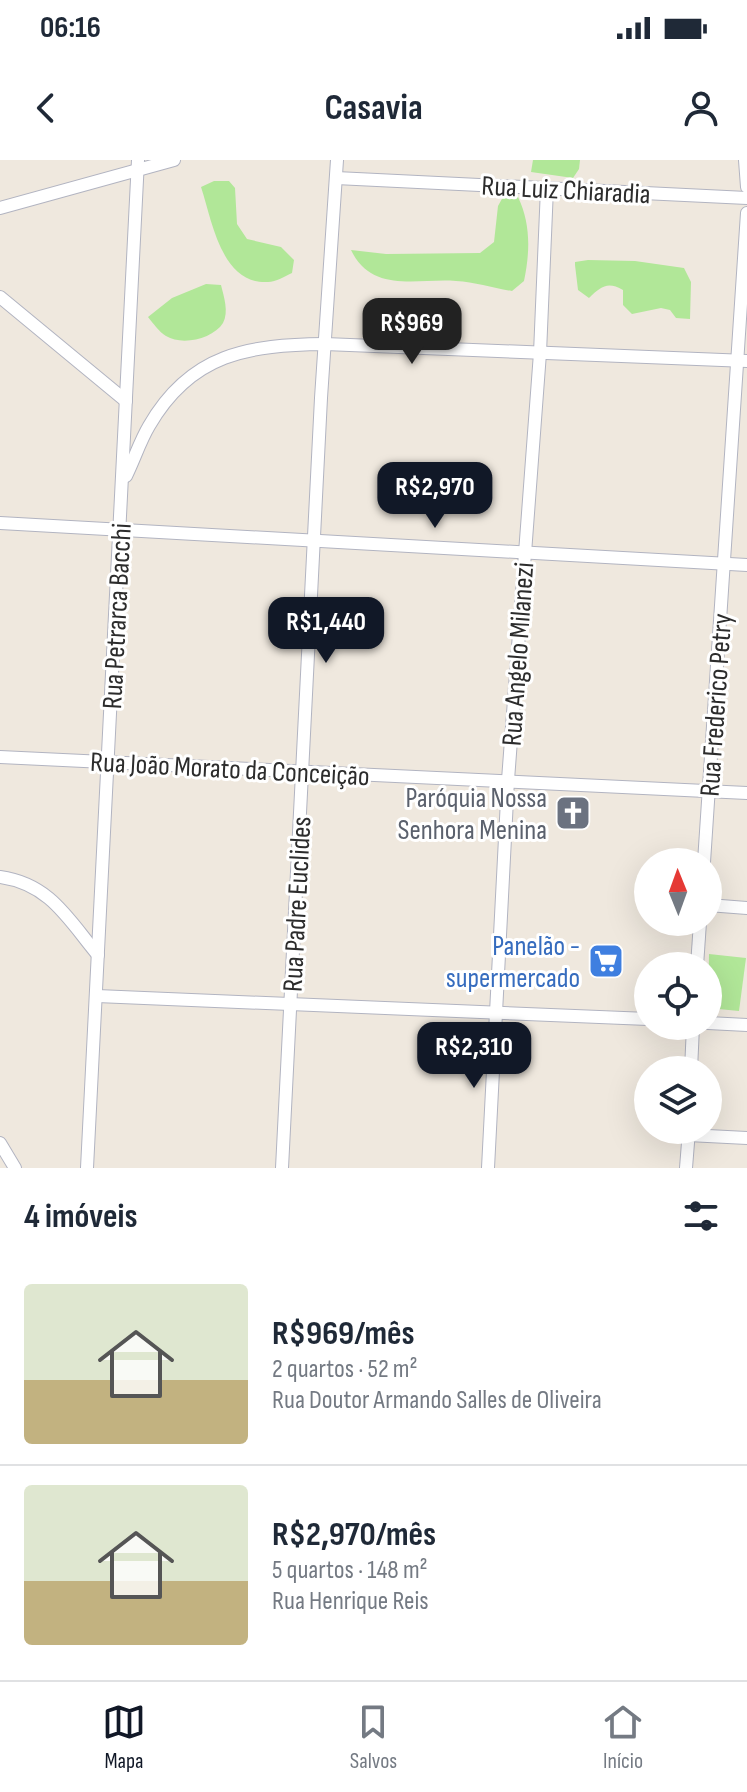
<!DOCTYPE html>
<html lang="pt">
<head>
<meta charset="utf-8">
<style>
  :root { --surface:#fff; --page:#f6f6f7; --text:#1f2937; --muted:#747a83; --line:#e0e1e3; --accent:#111827 }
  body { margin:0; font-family:"Sofia Sans Condensed",sans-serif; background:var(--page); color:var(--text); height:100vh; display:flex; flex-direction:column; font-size:30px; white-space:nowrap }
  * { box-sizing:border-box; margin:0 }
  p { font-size:26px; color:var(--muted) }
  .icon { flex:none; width:44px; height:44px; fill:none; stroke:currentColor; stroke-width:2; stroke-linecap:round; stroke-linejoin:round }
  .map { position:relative; height:1008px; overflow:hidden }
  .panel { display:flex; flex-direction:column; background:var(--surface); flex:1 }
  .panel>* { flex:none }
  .needle { width:52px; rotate:359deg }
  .controls { position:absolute; left:634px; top:688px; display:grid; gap:16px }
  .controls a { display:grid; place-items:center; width:88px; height:88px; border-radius:50%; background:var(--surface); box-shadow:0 8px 32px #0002; font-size:40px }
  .price { position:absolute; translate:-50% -68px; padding:0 18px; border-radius:16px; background:var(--accent); color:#fff; font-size:26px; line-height:52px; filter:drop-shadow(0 2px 4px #0008) }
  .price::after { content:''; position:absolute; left:50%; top:48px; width:24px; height:18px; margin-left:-12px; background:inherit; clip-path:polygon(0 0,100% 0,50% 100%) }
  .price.current { background:#222; color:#fff }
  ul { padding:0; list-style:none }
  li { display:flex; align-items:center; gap:24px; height:200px; padding:0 24px }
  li+li { border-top:2px solid var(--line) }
  li span { display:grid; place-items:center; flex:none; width:224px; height:160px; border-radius:8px; color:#555 }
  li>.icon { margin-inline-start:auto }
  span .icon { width:96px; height:96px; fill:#fffc; stroke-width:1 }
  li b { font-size:34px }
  h2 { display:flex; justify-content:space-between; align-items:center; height:96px; padding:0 24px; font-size:34px }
  .status { display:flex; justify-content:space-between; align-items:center; height:56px; padding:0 40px; background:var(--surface); direction:ltr }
  .status svg { height:22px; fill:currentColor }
  header { display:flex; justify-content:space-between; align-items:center; height:104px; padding:0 24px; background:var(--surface); font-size:36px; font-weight:700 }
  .menu { display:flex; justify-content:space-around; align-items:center; height:112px; border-top:2px solid var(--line); background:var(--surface); font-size:22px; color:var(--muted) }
  .menu a { display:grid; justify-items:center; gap:4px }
  .menu .current { color:var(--accent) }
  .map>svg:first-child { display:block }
</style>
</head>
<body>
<div class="status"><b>06:16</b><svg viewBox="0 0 49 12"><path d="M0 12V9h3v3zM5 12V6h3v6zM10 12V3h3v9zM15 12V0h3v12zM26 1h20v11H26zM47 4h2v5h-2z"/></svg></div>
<header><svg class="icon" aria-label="back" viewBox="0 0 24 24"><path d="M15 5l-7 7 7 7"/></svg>Casavia<svg class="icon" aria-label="person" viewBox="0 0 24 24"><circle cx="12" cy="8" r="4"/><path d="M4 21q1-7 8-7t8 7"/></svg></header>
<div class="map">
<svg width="747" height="1008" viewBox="0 0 747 1008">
  <rect width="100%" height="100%" fill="#efe8de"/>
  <g fill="#b1e798">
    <polygon points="533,0 580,0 579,9 573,18 531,12"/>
    <path d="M214,21H229L235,28L237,64L247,79L281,87L294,100L292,113C285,116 276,122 268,122C221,125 212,60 201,27Z"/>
    <path d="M503,37H518C531,64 530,92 524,121L512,131C493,128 475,122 456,121C417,118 372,134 351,90L386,94L480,93L494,82L498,46Z"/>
    <path d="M588,100L635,101L684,108L691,122L690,159L676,158L670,150L661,148L632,154L623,145V130C608,121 601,126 589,138L578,130L575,105V102Z"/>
    <path d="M206,124L221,125C224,137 229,152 223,163C213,179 182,186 166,176C159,172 153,163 148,157L172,138Z"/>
    <polygon points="709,794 746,798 739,851 708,848"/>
  </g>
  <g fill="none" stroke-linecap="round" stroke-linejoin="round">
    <defs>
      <g id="minor">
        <polyline points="745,0 747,27"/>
        <polyline points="336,18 747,38"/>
        <polyline points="0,48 174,0"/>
        <polyline points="0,137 126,241"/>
        <path d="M126,316C134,300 140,281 149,266C191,193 249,185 325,184L747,201"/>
        <polyline points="0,363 747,405"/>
        <polyline points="0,597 747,633"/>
        <polyline points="704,702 747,53"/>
        <path d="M0,717C50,724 68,759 98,795"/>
        <polyline points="708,745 747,748"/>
        <polyline points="697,806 700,762"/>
        <polyline points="97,836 648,859"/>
        <polyline points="708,863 747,865"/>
        <polyline points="691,910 693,866"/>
        <polyline points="688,975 747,978"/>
        <polyline points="0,983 15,1008"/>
        <polyline points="87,1008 138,0"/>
        <polyline points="282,1008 321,238 337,0"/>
        <polyline points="488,1008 508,620 540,193 547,28"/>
        <polyline points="686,1008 689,970"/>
      </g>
    </defs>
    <use href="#minor" stroke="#b2b4c1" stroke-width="14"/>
    <use href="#minor" stroke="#fff" stroke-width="12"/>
  </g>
  <defs>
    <symbol id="church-square" viewBox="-11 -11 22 22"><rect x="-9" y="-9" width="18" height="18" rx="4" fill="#6b7280" stroke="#fff"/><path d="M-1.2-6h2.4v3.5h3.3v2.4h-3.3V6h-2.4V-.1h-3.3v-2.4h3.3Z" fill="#fff"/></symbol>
    <symbol id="supermarket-square" viewBox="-11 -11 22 22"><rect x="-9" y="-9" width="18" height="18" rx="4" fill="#3f7fe0" stroke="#fff"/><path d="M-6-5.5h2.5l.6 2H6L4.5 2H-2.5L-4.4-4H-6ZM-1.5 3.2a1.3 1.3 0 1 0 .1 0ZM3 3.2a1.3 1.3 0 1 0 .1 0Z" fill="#fff"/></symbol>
  </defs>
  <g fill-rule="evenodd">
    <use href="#church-square" x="553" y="633" width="40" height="40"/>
    <use href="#supermarket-square" x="586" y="781" width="40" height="40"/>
  </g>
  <g text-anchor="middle" stroke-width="6" stroke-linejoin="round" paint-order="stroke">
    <g font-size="28" fill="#2c2c2c" stroke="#fff">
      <text transform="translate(566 29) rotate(3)" y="10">Rua Luiz Chiaradia</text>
      <text transform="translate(116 456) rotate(-87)" y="10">Rua Petrarca Bacchi</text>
      <text transform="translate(517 494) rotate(-86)" y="10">Rua Angelo Milanezi</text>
      <text transform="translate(715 545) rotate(-86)" y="10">Rua Frederico Petry</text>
      <text transform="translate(230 608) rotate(3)" y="10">Rua João Morato da Conceição</text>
      <text transform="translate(296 744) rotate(-87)" y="10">Rua Padre Euclides</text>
    </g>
    <g font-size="28" fill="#5b616d" stroke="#fff" text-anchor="end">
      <text x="547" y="647">Paróquia Nossa<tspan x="547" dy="32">Senhora Menina</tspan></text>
    </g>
    <g font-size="28" fill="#366cbe" stroke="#fff" text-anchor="end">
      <text x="580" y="795">Panelão -<tspan x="580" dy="32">supermercado</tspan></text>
    </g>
  </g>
</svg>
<div class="controls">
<a><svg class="needle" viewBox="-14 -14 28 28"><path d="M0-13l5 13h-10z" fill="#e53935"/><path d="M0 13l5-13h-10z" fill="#747a83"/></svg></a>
<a><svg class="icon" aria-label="locate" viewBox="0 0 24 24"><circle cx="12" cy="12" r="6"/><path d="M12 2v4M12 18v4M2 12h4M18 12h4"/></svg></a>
<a><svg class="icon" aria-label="layers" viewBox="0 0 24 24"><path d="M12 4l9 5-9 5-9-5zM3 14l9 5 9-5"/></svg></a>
</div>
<b class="price current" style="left:412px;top:206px">R$969</b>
<b class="price" style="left:435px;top:370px">R$2,970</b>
<b class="price" style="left:326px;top:505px">R$1,440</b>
<b class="price" style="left:474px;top:930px">R$2,310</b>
</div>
<section class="panel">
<h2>4 imóveis<svg class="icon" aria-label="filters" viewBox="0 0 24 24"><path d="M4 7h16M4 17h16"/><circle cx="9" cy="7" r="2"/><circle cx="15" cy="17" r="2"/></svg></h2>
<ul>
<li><span style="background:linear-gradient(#dfe7d0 60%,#c2b280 0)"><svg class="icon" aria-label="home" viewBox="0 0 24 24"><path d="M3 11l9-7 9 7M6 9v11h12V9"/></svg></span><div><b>R$969/mês</b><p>2 quartos · 52 m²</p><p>Rua Doutor Armando Salles de Oliveira</p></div></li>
<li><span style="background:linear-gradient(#dfe7d0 60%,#c2b280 0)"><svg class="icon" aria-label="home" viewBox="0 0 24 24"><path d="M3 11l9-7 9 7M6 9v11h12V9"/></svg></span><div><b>R$2,970/mês</b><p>5 quartos · 148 m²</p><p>Rua Henrique Reis</p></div></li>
</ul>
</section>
<nav class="menu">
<a class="current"><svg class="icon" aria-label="map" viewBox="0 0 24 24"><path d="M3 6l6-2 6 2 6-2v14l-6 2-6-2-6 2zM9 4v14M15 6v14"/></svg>Mapa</a>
<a><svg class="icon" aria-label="saved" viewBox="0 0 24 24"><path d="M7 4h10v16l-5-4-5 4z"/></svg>Salvos</a>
<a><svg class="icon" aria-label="home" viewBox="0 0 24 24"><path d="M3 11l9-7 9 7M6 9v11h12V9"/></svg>Início</a>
</nav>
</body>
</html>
